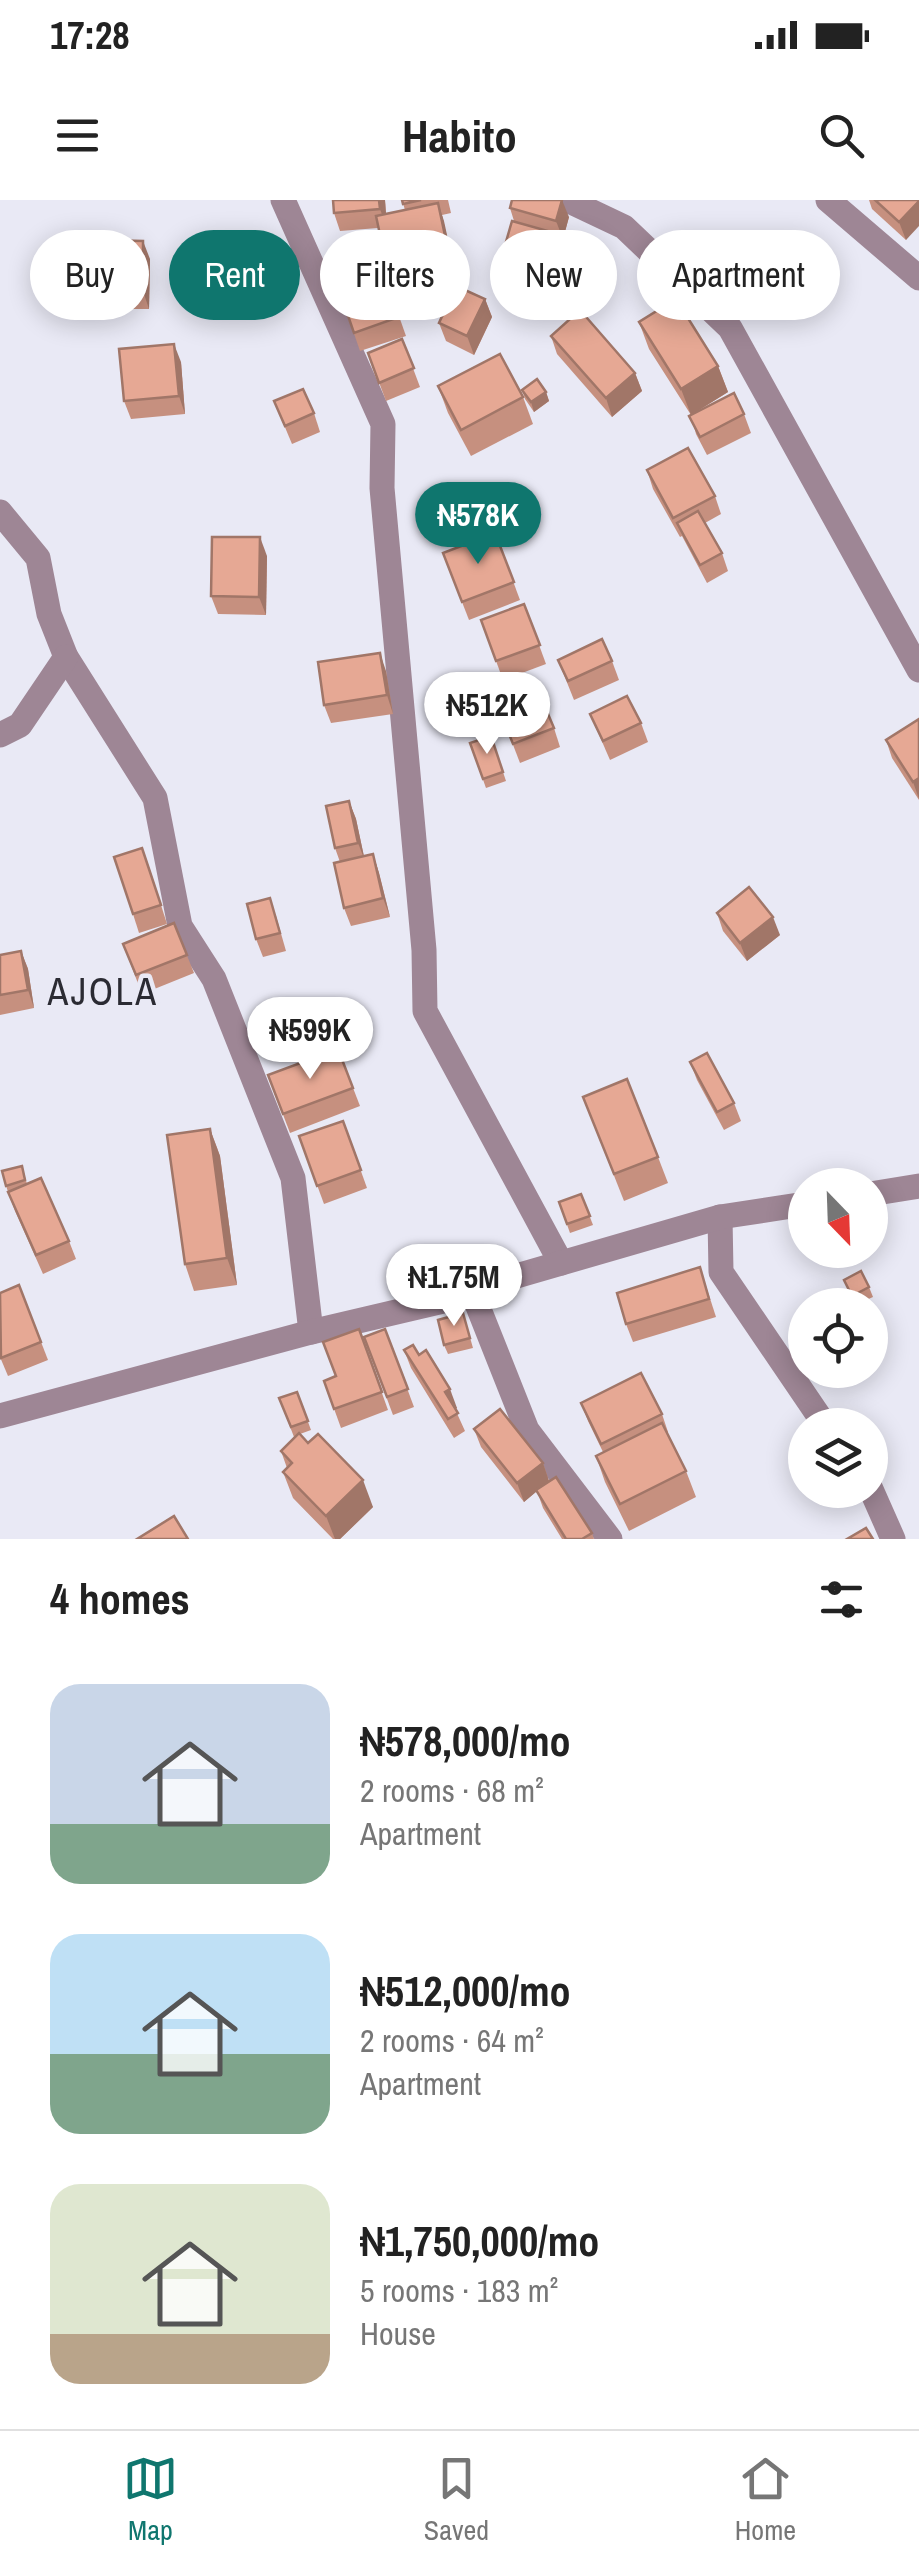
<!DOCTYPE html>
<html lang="en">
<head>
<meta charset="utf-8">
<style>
  :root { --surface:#fff; --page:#f2f2f2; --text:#222; --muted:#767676; --line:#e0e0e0; --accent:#0f766e }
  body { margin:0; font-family:"Archivo Narrow",sans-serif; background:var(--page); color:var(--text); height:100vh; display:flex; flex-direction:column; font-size:38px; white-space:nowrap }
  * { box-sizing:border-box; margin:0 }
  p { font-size:32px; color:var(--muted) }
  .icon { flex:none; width:55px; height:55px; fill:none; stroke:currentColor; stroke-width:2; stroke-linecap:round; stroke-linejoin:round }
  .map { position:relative; height:1339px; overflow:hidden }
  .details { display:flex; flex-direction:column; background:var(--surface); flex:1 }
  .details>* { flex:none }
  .banner { position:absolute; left:30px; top:30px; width:860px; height:90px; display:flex; gap:20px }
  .needle { width:65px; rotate:157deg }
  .fabs { position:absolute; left:788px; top:968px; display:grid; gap:20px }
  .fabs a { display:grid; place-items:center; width:100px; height:100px; border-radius:50%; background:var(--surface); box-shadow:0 5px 25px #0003; font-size:50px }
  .price { position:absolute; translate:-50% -85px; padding:0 22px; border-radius:35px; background:#fff; color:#222; font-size:32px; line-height:65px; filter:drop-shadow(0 2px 5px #0008) }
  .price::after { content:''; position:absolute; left:50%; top:60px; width:30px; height:22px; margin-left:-15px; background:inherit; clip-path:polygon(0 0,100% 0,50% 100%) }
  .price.on { background:var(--accent); color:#fff }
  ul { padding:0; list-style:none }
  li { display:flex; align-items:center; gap:30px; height:250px; padding:0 50px }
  li span { display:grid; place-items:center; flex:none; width:280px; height:200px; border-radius:30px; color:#555 }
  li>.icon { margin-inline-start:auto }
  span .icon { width:120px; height:120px; fill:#fffc; stroke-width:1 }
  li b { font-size:42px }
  h2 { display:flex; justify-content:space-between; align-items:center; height:120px; padding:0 50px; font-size:42px }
  .tag { padding:0 35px; border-radius:45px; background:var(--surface); box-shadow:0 5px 25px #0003; font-size:35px; line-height:90px }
  .tag.on { background:var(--accent); color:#fff }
  .status { display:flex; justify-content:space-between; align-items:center; height:70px; padding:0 50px; background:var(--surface); direction:ltr }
  .status svg { height:28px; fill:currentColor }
  header { display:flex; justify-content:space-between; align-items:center; height:130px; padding:0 50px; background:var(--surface); font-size:45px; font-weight:700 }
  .tabs { display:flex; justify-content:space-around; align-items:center; height:140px; border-top:2px solid var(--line); background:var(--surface); font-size:28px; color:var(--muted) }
  .tabs a { display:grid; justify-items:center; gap:5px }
  .tabs .on { color:var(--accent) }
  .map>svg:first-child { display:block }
</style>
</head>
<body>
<div class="status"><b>17:28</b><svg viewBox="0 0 49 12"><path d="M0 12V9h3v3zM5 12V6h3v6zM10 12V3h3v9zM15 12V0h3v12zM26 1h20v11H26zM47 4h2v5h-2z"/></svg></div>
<header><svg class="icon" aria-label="menu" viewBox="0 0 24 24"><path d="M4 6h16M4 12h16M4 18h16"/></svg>Habito<svg class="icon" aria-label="search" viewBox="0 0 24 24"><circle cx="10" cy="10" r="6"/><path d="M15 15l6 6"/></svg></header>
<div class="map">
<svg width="919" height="1339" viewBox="0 0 919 1339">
  <rect width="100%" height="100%" fill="#e9e9f5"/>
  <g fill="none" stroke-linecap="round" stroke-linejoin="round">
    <g stroke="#9e8695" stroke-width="25">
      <polyline points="283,0 383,224 382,288 424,750 425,811 561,1063"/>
      <polyline points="567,0 624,27 730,128 919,470"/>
      <polyline points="828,0 919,78"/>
      <polyline points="0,312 38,358 49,414 66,457 155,598 180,726 214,779 293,978 311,1132"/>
      <polyline points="0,535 20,525 66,457"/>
      <polyline points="870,994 919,986"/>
      <polyline points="720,1017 721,1072 825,1225"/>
      <polyline points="473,1094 527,1230 610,1339"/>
      <polyline points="0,1216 311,1132 473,1094 513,1077 720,1017 805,1004"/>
      <polyline points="870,1287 893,1339"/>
    </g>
  </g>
  <g fill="#c6907f">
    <polygon points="385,0 386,14 405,10 402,0 448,0 451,13 442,15 453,63 391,76 385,58 378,28 340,31 334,13"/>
    <polygon points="869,0 919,0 906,40 872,9"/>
    <polygon points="510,8 569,17 563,39 550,35 555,49 541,94 506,84 499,66 514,21"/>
    <polygon points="150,59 149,109 109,109 103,90"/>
    <polygon points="382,68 406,136 360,151 337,84"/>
    <polygon points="242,81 245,108 209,113 202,94"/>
    <polygon points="485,99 492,117 474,155 446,141 439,123"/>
    <polygon points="639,122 718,166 728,192 693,214 744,214 751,233 707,255 696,234 691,215 649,149"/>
    <polygon points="551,136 635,173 642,191 612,217 557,154"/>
    <polygon points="402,139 420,187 386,201 368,153"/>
    <polygon points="181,162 185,214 131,219 124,201"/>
    <polygon points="438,186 523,197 533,224 471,256 448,213"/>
    <polygon points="522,190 546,192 549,201 534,212 525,199"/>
    <polygon points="274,201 314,213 320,232 292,244"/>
    <polygon points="647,270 715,296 721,314 705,323 722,353 728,371 707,383 682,336 680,337 653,289"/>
    <polygon points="495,333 520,400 469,420 443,353"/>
    <polygon points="267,356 266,415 218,414 211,396"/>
    <polygon points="524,404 546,464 503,480 481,420"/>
    <polygon points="558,460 612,461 619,480 574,500"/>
    <polygon points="386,471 393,514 331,523 324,505"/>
    <polygon points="500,511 554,528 560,547 520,563"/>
    <polygon points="590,514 641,523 648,542 610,560"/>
    <polygon points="919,519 919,600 892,558 886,540"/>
    <polygon points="491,536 506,581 486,588 470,543"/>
    <polygon points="349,601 356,619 364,657 373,654 379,673 390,717 351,726 344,708 340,662 335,648"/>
    <polygon points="149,667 167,724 139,733 133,714"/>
    <polygon points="717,713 780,735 747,761 723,731"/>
    <polygon points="276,716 286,751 263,757 256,739"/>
    <polygon points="174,723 194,773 142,794 123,744"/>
    <polygon points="21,751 28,769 34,808 0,815 0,755"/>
    <polygon points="338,849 360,906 290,933 268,875"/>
    <polygon points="690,862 734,903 741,921 724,930 697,880"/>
    <polygon points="583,897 658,957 668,983 624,1001"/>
    <polygon points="343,921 367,988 324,1004 299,936"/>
    <polygon points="210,929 220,956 237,1085 194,1091 185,1064"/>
    <polygon points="22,966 27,984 69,1041 76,1059 43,1074 15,1011 6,986"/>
    <polygon points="581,994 593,1025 570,1033 559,1002"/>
    <polygon points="844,1080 869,1087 873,1097 855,1105"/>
    <polygon points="19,1085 48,1160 8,1176 0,1157"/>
    <polygon points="706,1086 716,1117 633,1142 626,1124"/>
    <polygon points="463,1113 473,1148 448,1154 444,1145"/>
    <polygon points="359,1129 388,1210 341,1228 324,1181 336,1176"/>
    <polygon points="385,1129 414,1207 393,1215 364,1137"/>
    <polygon points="404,1150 419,1155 457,1208 455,1209 465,1231 454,1238 411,1168"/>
    <polygon points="297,1192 311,1230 300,1234 373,1307 340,1339 333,1339 293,1298 283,1272 287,1268 281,1251 294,1237 279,1198"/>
    <polygon points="581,1203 662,1214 668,1232 667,1233 686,1271 696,1297 629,1331 605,1282 596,1256 603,1252 588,1221"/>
    <polygon points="474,1229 543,1263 549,1281 592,1333 594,1339 562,1339 543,1308 537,1291 524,1302 481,1247"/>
  </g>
  <g fill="#a17668">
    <polygon points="379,0 385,0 387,28 380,9"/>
    <polygon points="562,0 569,17 563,39 556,21"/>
    <polygon points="919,1 919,26 906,40 899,22"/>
    <polygon points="438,3 444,21 453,63 447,45"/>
    <polygon points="548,31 555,49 541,94 535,76"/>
    <polygon points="143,41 150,59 149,109 143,91"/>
    <polygon points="235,63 242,81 245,108 238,90"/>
    <polygon points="485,99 492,117 474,155 467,136"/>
    <polygon points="174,144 181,162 185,214 179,196"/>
    <polygon points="718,166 728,192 691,215 681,189"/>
    <polygon points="635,173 642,191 612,217 606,198"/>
    <polygon points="546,192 549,201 534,212 531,202"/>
    <polygon points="260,337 267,356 266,415 259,397"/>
    <polygon points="380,453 386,471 393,514 387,495"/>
    <polygon points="919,578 919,599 913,582"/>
    <polygon points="349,601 356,619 365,661 358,643"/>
    <polygon points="373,654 379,673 390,717 383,698"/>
    <polygon points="773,717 780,735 747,761 740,743"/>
    <polygon points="21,751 28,769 34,808 28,790"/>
    <polygon points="210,929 220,956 237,1085 227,1058"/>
    <polygon points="450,1189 457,1208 452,1211 445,1192"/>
    <polygon points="543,1263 549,1281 524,1302 517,1283"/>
    <polygon points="363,1280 373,1307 340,1339 335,1339 326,1316"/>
  </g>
  <g fill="#e6a894" stroke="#a17668" stroke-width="2.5">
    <polygon points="333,0 379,0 380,9 334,13"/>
    <polygon points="402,0 421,0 403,4"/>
    <polygon points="512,0 562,0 556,21 510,8"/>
    <polygon points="875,0 919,0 919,1 899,22"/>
    <polygon points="438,3 447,45 385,58 376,16"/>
    <polygon points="512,21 548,31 535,76 499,66"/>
    <polygon points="103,40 143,41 143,91 103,90"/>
    <polygon points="235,63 238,90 202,94 199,68"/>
    <polygon points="382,68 399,117 354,133 337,84"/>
    <polygon points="456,86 485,99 467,136 439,123"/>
    <polygon points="676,99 718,166 681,189 639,122"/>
    <polygon points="580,110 635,173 606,198 551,136"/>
    <polygon points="402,139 414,168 379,183 368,153"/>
    <polygon points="174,144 179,196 124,201 119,149"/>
    <polygon points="500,154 523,197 461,230 438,186"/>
    <polygon points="537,179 546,192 531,202 522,190"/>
    <polygon points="303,189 314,213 285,226 274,201"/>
    <polygon points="734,193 744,214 700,237 689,216"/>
    <polygon points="688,248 715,296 673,318 647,270"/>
    <polygon points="698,311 722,353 700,365 677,323"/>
    <polygon points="495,333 514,382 462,402 443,353"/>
    <polygon points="212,337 260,337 259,397 211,396"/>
    <polygon points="524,404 540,445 496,461 481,420"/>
    <polygon points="602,439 612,461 568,481 558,460"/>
    <polygon points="380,453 387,495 324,505 318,462"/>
    <polygon points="540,495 554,528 513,544 500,511"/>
    <polygon points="627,496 641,523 603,541 590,514"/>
    <polygon points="919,519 919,578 913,582 886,540"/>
    <polygon points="491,536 503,572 483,579 470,543"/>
    <polygon points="349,601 358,643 335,648 326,606"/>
    <polygon points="142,648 161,705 133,714 114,657"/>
    <polygon points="373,654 383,698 344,708 334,663"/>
    <polygon points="749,687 773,717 740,743 717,713"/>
    <polygon points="270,698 280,733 256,739 247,704"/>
    <polygon points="174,723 187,755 136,775 123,744"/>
    <polygon points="21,751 28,790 0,795 0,755"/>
    <polygon points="338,849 353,888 283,914 268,875"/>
    <polygon points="707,853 734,903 717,912 690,862"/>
    <polygon points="627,879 658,957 614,974 583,897"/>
    <polygon points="343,921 361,970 317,986 299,936"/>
    <polygon points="210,929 227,1058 185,1064 167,935"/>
    <polygon points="22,966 25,980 6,986 2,971"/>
    <polygon points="41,978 69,1041 36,1055 8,992"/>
    <polygon points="581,994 590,1016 567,1024 559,1002"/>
    <polygon points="700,1067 709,1099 626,1124 617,1093"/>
    <polygon points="861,1071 869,1087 852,1096 844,1080"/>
    <polygon points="19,1085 41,1142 1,1158 0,1093"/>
    <polygon points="463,1113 470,1138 444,1145 438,1120"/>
    <polygon points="359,1129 382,1192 334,1209 324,1181 336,1176 323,1142"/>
    <polygon points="385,1129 408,1189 387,1197 364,1137"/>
    <polygon points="413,1145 419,1155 426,1150 450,1189 445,1192 458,1213 448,1219 404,1150"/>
    <polygon points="641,1173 662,1214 601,1244 581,1203"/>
    <polygon points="297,1192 308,1221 291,1227 279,1198"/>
    <polygon points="500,1209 543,1263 517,1283 474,1229"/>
    <polygon points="662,1223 686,1271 620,1304 596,1256"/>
    <polygon points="299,1233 308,1243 318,1234 363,1280 326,1316 283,1272 292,1263 281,1251"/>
    <polygon points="556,1277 592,1333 582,1339 566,1339 536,1290"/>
    <polygon points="174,1316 188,1339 137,1339"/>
    <polygon points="866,1328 873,1339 847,1339"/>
  </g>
  <g text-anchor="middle" stroke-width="9" stroke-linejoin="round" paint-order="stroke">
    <g font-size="38" letter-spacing="2.5" fill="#2b2b33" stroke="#e9e9f5">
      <text x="103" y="805">AJOLA</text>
    </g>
  </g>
</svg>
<div class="fabs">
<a><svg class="needle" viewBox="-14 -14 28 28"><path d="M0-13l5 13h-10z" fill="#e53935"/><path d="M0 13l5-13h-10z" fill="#767676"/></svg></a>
<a><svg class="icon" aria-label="locate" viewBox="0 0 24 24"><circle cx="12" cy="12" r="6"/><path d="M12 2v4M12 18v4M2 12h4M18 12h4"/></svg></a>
<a><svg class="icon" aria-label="layers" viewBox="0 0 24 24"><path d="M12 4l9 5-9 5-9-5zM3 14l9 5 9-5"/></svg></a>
</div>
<b class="price on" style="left:478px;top:367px">₦578K</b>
<b class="price" style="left:487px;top:557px">₦512K</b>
<b class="price" style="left:310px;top:882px">₦599K</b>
<b class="price" style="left:454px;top:1129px">₦1.75M</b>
<div class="banner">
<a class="tag">Buy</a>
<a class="tag on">Rent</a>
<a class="tag">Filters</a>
<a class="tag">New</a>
<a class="tag">Apartment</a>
</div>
</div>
<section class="details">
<h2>4 homes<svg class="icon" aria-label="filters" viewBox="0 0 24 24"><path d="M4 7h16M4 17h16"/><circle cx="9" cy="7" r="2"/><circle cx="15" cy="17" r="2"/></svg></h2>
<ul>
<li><span style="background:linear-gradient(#c9d6e8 70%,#7fa58c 0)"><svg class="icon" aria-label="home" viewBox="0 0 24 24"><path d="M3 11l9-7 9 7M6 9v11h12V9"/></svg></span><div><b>₦578,000/mo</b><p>2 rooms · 68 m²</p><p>Apartment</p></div></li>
<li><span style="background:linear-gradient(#bfe0f5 60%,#7fa58c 0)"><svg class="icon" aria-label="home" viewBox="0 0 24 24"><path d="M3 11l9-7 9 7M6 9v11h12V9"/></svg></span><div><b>₦512,000/mo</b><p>2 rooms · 64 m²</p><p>Apartment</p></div></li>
<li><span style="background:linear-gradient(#dfe7d0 75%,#b9a48a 0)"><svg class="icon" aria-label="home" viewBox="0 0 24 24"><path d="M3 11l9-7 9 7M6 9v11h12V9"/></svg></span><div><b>₦1,750,000/mo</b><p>5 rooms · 183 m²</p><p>House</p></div></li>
</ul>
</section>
<nav class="tabs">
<a class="on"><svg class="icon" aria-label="map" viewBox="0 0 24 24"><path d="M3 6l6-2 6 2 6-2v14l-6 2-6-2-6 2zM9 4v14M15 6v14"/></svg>Map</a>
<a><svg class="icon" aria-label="saved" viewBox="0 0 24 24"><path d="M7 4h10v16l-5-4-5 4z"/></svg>Saved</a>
<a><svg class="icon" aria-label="home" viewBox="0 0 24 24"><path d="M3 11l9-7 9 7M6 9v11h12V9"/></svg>Home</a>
</nav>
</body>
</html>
